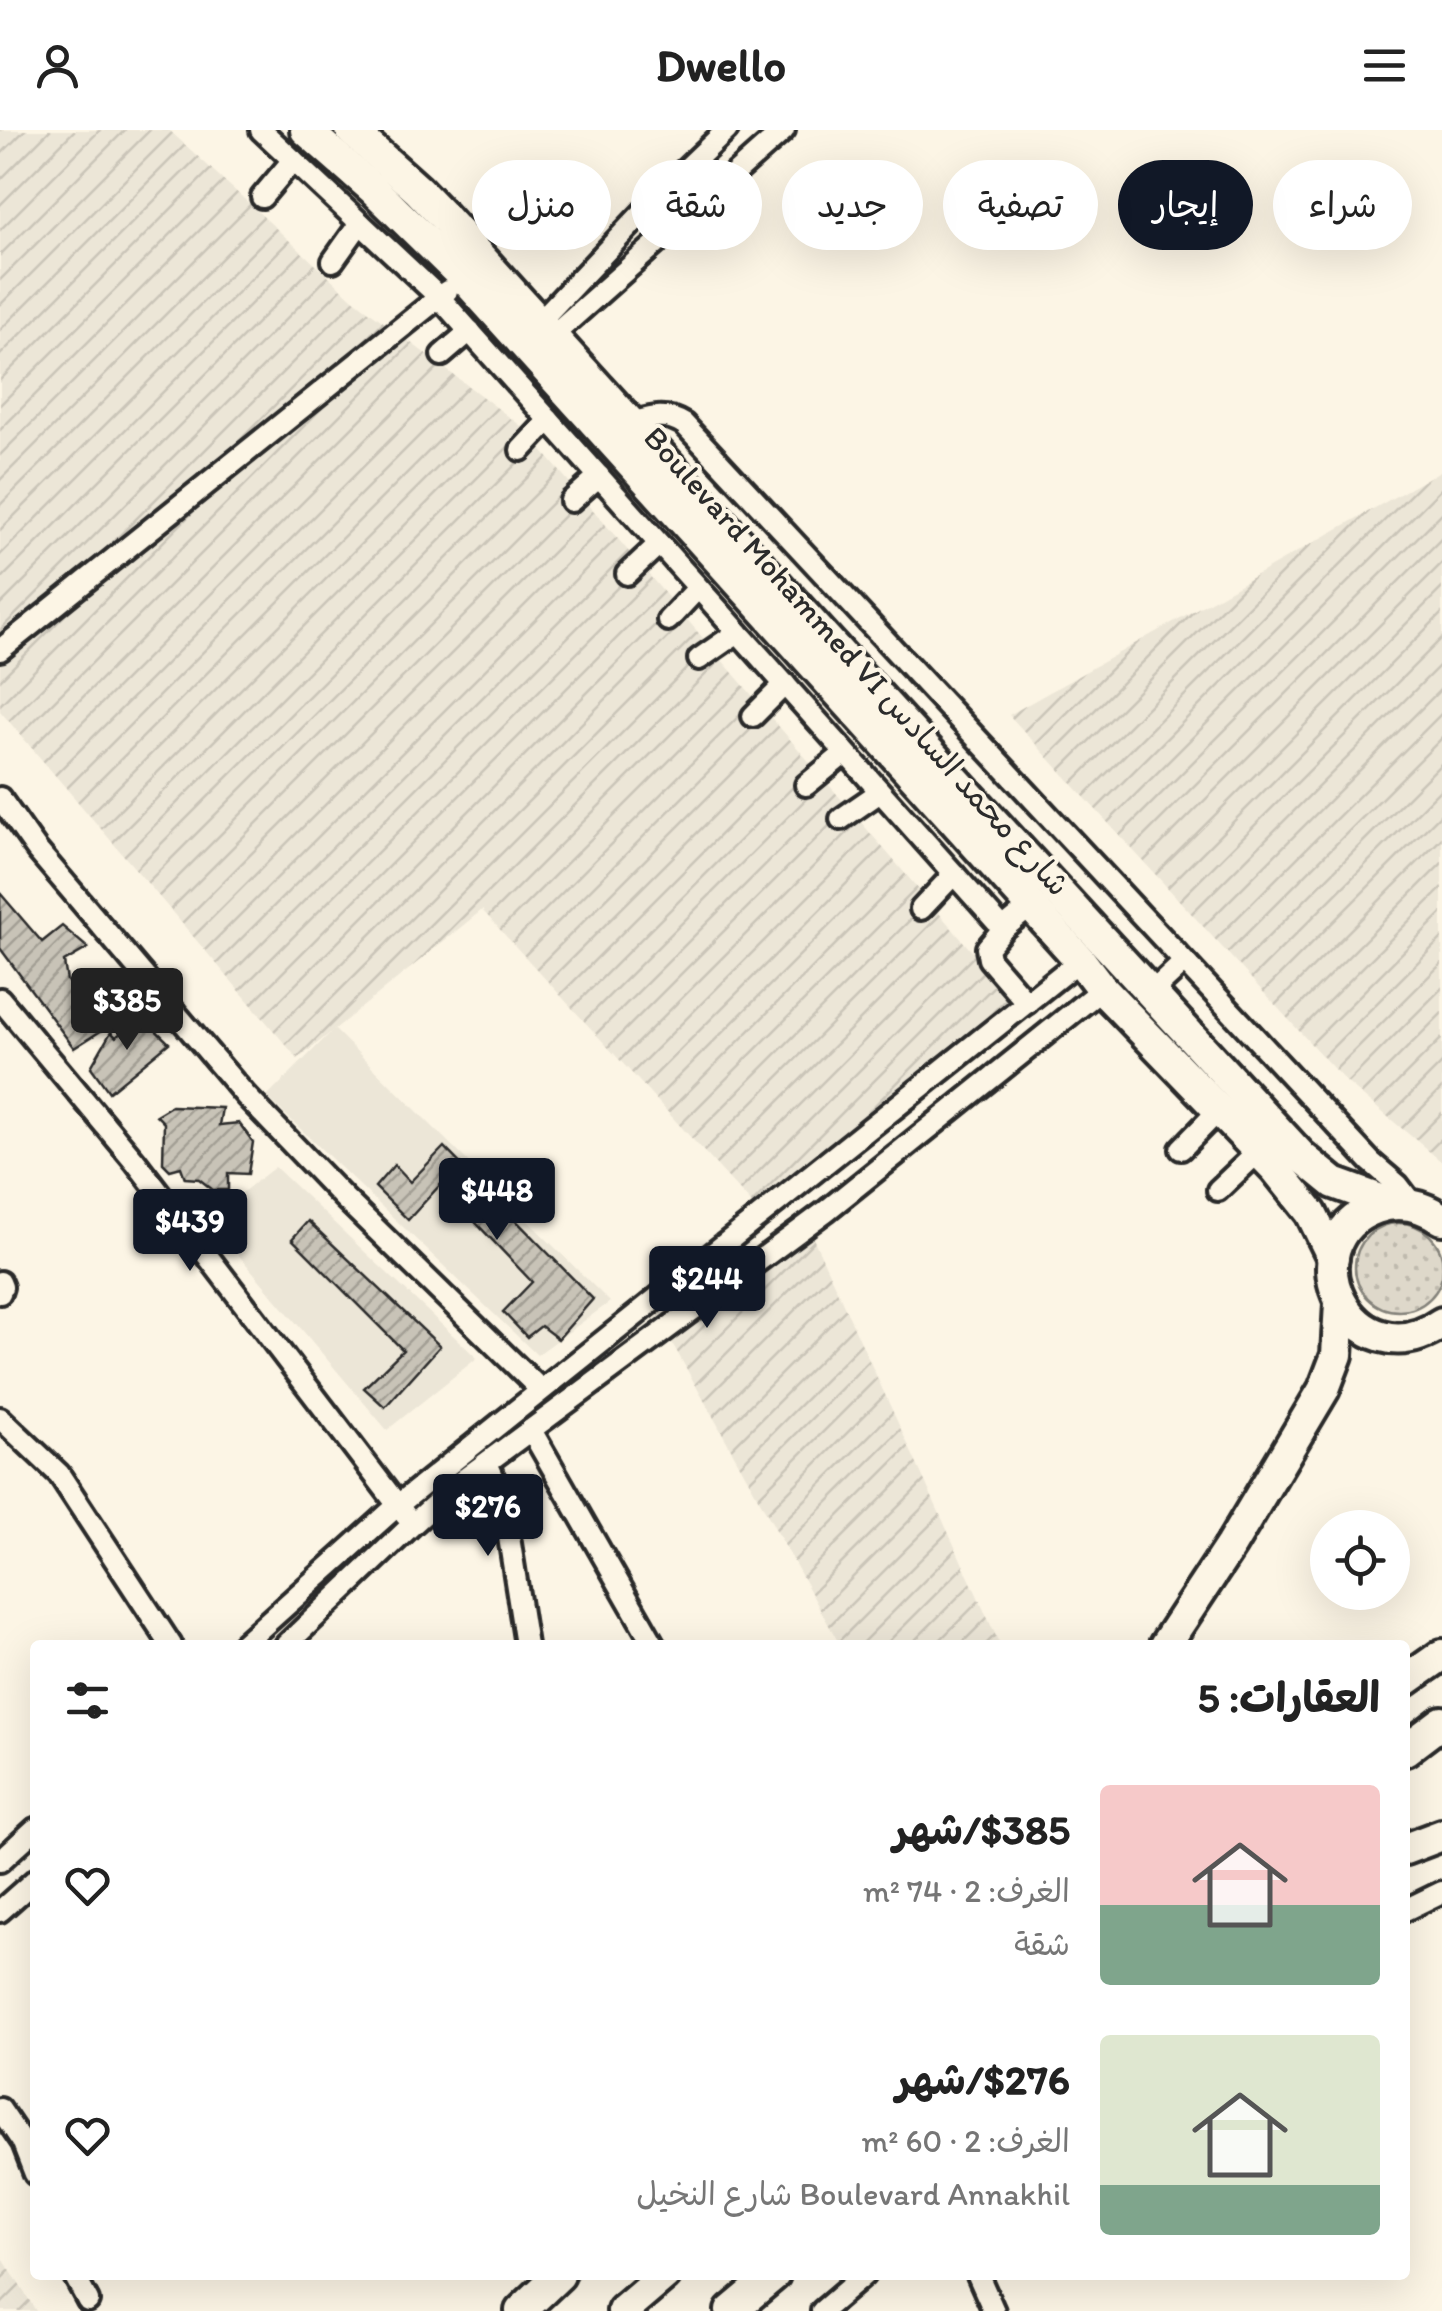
<!DOCTYPE html>
<html lang="ar">
<head>
<meta charset="utf-8">
<style>
  :root { --surface:#fff; --page:#f2f2f2; --text:#222; --muted:#767676; --accent:#111827 }
  body { margin:0; font-family:Itim,"Playpen Sans Arabic",sans-serif; background:var(--page); color:var(--text); direction:rtl; height:100vh; display:flex; flex-direction:column; font-size:38px; white-space:nowrap }
  * { box-sizing:border-box; margin:0 }
  p { font-size:32px; color:var(--muted) }
  .icon { flex:none; width:55px; height:55px; fill:none; stroke:currentColor; stroke-width:2; stroke-linecap:round; stroke-linejoin:round }
  .map { position:relative; flex:1; overflow:hidden; direction:ltr }
  .sheet { position:absolute; left:30px; top:1510px; width:1380px; height:640px; display:flex; flex-direction:column; background:var(--surface); border-radius:10px; box-shadow:0 10px 40px #0002; direction:rtl }
  .sheet>* { flex:none }
  .banner { position:absolute; left:30px; top:30px; width:1382px; height:90px; direction:rtl; display:flex; gap:20px }
  .controls { position:absolute; left:1310px; top:1380px; display:grid; gap:20px }
  .controls a { display:grid; place-items:center; width:100px; height:100px; border-radius:50%; background:var(--surface); box-shadow:0 10px 40px #0002; font-size:50px }
  .price { position:absolute; translate:-50% -85px; padding:0 22px; border-radius:10px; background:var(--accent); color:#fff; font-size:32px; line-height:65px; filter:drop-shadow(0 2px 5px #0008) }
  .price::after { content:''; position:absolute; left:50%; top:60px; width:30px; height:22px; margin-left:-15px; background:inherit; clip-path:polygon(0 0,100% 0,50% 100%) }
  .price.current { background:#222; color:#fff }
  ul { padding:0; list-style:none }
  li { display:flex; align-items:center; gap:30px; height:250px; padding:0 30px }
  li span { display:grid; place-items:center; flex:none; width:280px; height:200px; border-radius:10px; color:#555 }
  li>.icon { margin-inline-start:auto }
  span .icon { width:120px; height:120px; fill:#fffc; stroke-width:1 }
  li b { font-size:42px }
  h2 { display:flex; justify-content:space-between; align-items:center; height:120px; padding:0 30px; font-size:42px }
  .tag { padding:0 35px; border-radius:45px; background:var(--surface); box-shadow:0 10px 40px #0002; font-size:35px; line-height:90px }
  .tag.current { background:var(--accent); color:#fff }
  header { display:flex; justify-content:space-between; align-items:center; height:130px; padding:0 30px; background:var(--surface); font-size:45px; font-weight:800 }
  .map>svg:first-child { display:block }
</style>
</head>
<body>
<header><svg class="icon" aria-label="menu" viewBox="0 0 24 24"><path d="M4 6h16M4 12h16M4 18h16"/></svg>Dwello<svg class="icon" aria-label="person" viewBox="0 0 24 24"><circle cx="12" cy="8" r="4"/><path d="M4 21q1-7 8-7t8 7"/></svg></header>
<div class="map">
<svg width="1442" height="2181" viewBox="0 0 1442 2181">
  <defs>
    <pattern id="industrial-furrows" width="10" height="10" patternUnits="userSpaceOnUse" patternTransform="scale(2.5)"><rect width="10" height="10" fill="#ece6d7"/><path d="M-1 1l2-2M0 10L10 0M9 11l2-2" fill="none" stroke="#cbc5b9"/></pattern>
    <pattern id="grass-dots" width="8" height="8" patternUnits="userSpaceOnUse" patternTransform="scale(2.5)"><rect width="8" height="8" fill="#ded8ca"/><path d="M2 2h.1M6 6h.1" fill="none" stroke="#bfbaae" stroke-width="1.8" stroke-linecap="round"/></pattern>
    <pattern id="building-hatch" width="6" height="6" patternUnits="userSpaceOnUse" patternTransform="scale(2.5)"><rect width="6" height="6" fill="#c8c3b7"/><path d="M-1 1l2-2M0 6l6-6M5 7l2-2" fill="none" stroke="#a39f95"/></pattern>
  </defs>
  <rect width="100%" height="100%" fill="#fcf5e5"/>
  <filter id="ink" filterUnits="userSpaceOnUse"><feTurbulence type="fractalNoise" baseFrequency=".01" numOctaves="2"/><feDisplacementMap in="SourceGraphic" scale="20" xChannelSelector="R" yChannelSelector="G"/><feConvolveMatrix kernelMatrix="1 2 1 2 8 2 1 2 1" color-interpolation-filters="sRGB"/></filter>
  <g filter="url(#ink)">
    <g fill="#ece6d7">
      <polygon points="334,899 610,1172 537,1225 267,967"/>
      <polygon points="275,1037 477,1228 387,1300 208,1089"/>
    </g>
    <g fill="url(#industrial-furrows)">
      <polygon points="0,0 169,0 353,169 521,296 1011,867 752,1074 482,780 298,929 0,581"/>
      <polygon points="1442,340 1442,1032 1345,951 1009,585"/>
      <polygon points="813,1108 1000,1515 840,1515 671,1211"/>
      <polygon points="0,2124 36,2181 0,2181"/>
    </g>
    <circle fill="url(#grass-dots)" stroke="#84827a" stroke-width="2.5" cx="1399" cy="1137" r="44"/>
    <g fill="url(#building-hatch)" stroke="#2b2b2b" stroke-width="2.5">
      <polygon points="0,763 42,812 62,796 88,818 64,832 67,851 107,897 74,918 0,818"/>
      <polygon points="141,886 169,913 109,962 91,937 111,902 116,907"/>
      <polygon points="171,976 222,978 219,995 239,993 253,1012 248,1044 228,1043 228,1060 213,1060 199,1049 185,1048 181,1037 170,1040 163,1033 164,993 156,985"/>
      <polygon points="444,1017 593,1169 558,1209 541,1196 527,1207 503,1182 532,1152 440,1055 408,1090 375,1057 394,1035 410,1052"/>
      <polygon points="308,1091 440,1216 385,1277 364,1258 403,1220 292,1109"/>
    </g>
    <g fill="none" stroke-linecap="round" stroke-linejoin="round">
      <defs>
        <g id="minor">
          <polyline points="261,0 439,167 1003,799"/>
          <polyline points="262,67 293,30"/>
          <polyline points="333,131 360,93"/>
          <polyline points="539,192 663,61 727,0"/>
          <polyline points="552,206 784,0"/>
          <polyline points="442,225 470,201"/>
          <path d="M631,293C652,287 665,282 684,294L1371,1032L1398,1055L1414,1076"/>
          <polyline points="521,320 549,290"/>
          <polyline points="571,371 599,346"/>
          <polyline points="627,444 659,414"/>
          <polyline points="668,490 698,458"/>
          <polyline points="0,520 447,161"/>
          <polyline points="699,529 738,502"/>
          <polyline points="753,586 785,554"/>
          <polyline points="806,655 845,623"/>
          <polyline points="0,668 37,720 246,966 344,1068 541,1260"/>
          <polyline points="841,689 880,662"/>
          <polyline points="921,779 954,744"/>
          <polyline points="1151,863 1184,832"/>
          <polyline points="0,869 135,1031 406,1386"/>
          <polyline points="1027,873 989,829 987,818 1003,799 1031,776"/>
          <polyline points="1181,1019 1219,980"/>
          <polyline points="1218,1060 1259,1021"/>
          <polyline points="0,1152 2,1157 0,1163"/>
          <polyline points="0,1288 59,1344 171,1515"/>
          <polyline points="531,1300 654,1515"/>
          <polyline points="487,1333 503,1369 526,1515"/>
          <polyline points="242,1515 398,1375 1080,830"/>
          <polyline points="286,1515 413,1394 459,1353 826,1081 1102,859"/>
          <polyline points="0,1731 35,1699"/>
          <polyline points="1405,1780 1442,1762"/>
          <polyline points="0,1781 35,1750"/>
          <polyline points="0,1979 23,2013 35,2044"/>
          <polyline points="74,2145 88,2171"/>
          <polyline points="978,2145 994,2181"/>
          <polyline points="822,2181 864,2145"/>
        </g>
        <g id="highway">
          <polyline points="306,0 373,59 464,148 1080,830 1102,859 1275,1038 1311,1083 1333,1128"/>
          <polyline points="351,0 418,60 444,87 876,564 1301,1026 1334,1053 1392,1074"/>
          <path d="M1442,1089C1422,1075 1399,1070 1376,1078C1283,1112 1353,1255 1442,1193"/>
          <polyline points="1165,1515 1231,1415 1324,1259 1337,1225 1340,1173"/>
          <polyline points="1405,1551 1442,1525"/>
          <polyline points="1405,1620 1442,1592"/>
          <polyline points="1405,1719 1442,1705"/>
          <polyline points="521,2181 559,2145"/>
          <polyline points="623,2181 665,2145"/>
          <polyline points="731,2181 774,2145"/>
        </g>
      </defs>
      <use href="#minor" stroke="#2b2b2b" stroke-width="28"/>
      <use href="#highway" stroke="#2b2b2b" stroke-width="38"/>
      <use href="#minor" stroke="#fcf5e5" stroke-width="20"/>
      <use href="#highway" stroke="#fcf5e5" stroke-width="30"/>
    </g>
  </g>
  <g text-anchor="middle" stroke-width="8" stroke-linejoin="round" paint-order="stroke">
    <g font-size="32" fill="#2b2b2b" stroke="#fcf5e5">
      <text transform="translate(857 531) rotate(48)" y="11">Boulevard Mohammed VI شارع محمد السادس</text>
    </g>
  </g>
</svg>
<div class="controls">
<a><svg class="icon" aria-label="locate" viewBox="0 0 24 24"><circle cx="12" cy="12" r="6"/><path d="M12 2v4M12 18v4M2 12h4M18 12h4"/></svg></a>
</div>
<b class="price current" style="left:127px;top:923px">$385</b>
<b class="price" style="left:497px;top:1113px">$448</b>
<b class="price" style="left:190px;top:1144px">$439</b>
<b class="price" style="left:707px;top:1201px">$244</b>
<b class="price" style="left:488px;top:1429px">$276</b>
<div class="banner">
<a class="tag">شراء</a>
<a class="tag current">إيجار</a>
<a class="tag">تصفية</a>
<a class="tag">جديد</a>
<a class="tag">شقة</a>
<a class="tag">منزل</a>
</div>
<section class="sheet">
<h2>العقارات: 5<svg class="icon" aria-label="filters" viewBox="0 0 24 24"><path d="M4 7h16M4 17h16"/><circle cx="9" cy="7" r="2"/><circle cx="15" cy="17" r="2"/></svg></h2>
<ul>
<li><span style="background:linear-gradient(#f6c9c9 60%,#7fa58c 0)"><svg class="icon" aria-label="home" viewBox="0 0 24 24"><path d="M3 11l9-7 9 7M6 9v11h12V9"/></svg></span><div><b>$385/شهر</b><p>الغرف: 2 · 74 m²</p><p>شقة</p></div><svg class="icon" aria-label="heart" viewBox="0 0 24 24"><path d="M12 20l-8-8c-3-5 5-10 8-4 3-6 11-1 8 4z"/></svg></li>
<li><span style="background:linear-gradient(#dfe7d0 75%,#7fa58c 0)"><svg class="icon" aria-label="home" viewBox="0 0 24 24"><path d="M3 11l9-7 9 7M6 9v11h12V9"/></svg></span><div><b>$276/شهر</b><p>الغرف: 2 · 60 m²</p><p>Boulevard Annakhil شارع النخيل</p></div><svg class="icon" aria-label="heart" viewBox="0 0 24 24"><path d="M12 20l-8-8c-3-5 5-10 8-4 3-6 11-1 8 4z"/></svg></li>
</ul>
</section>
</div>
</body>
</html>
